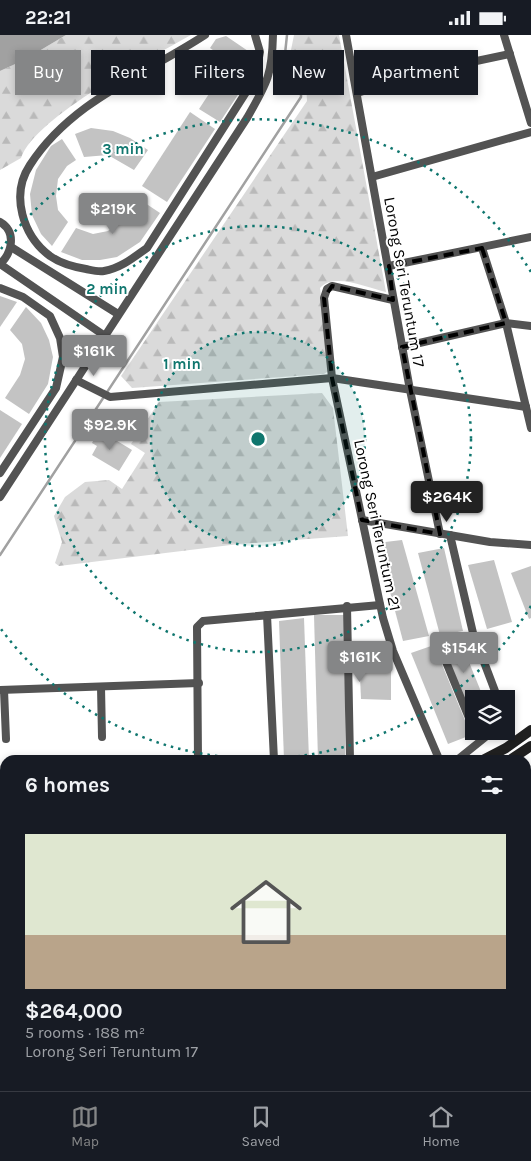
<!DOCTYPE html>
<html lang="en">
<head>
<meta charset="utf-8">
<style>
  :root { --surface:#171b24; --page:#242831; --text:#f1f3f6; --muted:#9ea1a6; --line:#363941; --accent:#858687 }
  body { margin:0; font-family:Karla,sans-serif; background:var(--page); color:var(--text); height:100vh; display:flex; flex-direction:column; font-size:19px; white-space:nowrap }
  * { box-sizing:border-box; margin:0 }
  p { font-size:16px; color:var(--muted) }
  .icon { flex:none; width:28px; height:28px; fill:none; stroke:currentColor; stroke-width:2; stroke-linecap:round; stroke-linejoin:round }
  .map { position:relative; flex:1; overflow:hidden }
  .details { position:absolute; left:0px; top:720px; width:531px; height:336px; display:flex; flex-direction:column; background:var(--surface); border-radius:15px 15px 0 0; box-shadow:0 2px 8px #0003 }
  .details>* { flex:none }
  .guide { position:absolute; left:15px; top:15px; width:501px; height:45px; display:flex; gap:10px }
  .fabs { position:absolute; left:465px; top:655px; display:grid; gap:10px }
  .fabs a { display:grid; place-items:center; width:50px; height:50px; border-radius:0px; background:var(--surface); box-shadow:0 2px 8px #0003; font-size:25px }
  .price { position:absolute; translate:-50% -42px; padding:0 11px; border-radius:5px; background:var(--accent); color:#fff; font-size:16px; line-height:32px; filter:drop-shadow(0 1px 2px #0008) }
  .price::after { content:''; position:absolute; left:50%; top:30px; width:15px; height:11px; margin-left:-8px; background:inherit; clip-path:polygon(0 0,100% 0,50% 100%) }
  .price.active { background:#222; color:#fff }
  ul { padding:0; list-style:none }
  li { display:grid; align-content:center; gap:10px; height:265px; padding:0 25px }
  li+li { border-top:1px solid var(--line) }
  li span { display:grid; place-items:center; height:155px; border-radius:0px; color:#555 }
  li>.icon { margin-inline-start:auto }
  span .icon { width:90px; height:90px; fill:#fffc; stroke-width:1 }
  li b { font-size:21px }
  h2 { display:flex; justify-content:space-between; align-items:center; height:60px; padding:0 25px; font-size:21px }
  .chip { padding:0 18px; border-radius:0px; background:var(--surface); box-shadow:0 2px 8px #0003; font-size:18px; line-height:45px }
  .chip.active { background:var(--accent); color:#fff }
  .status { display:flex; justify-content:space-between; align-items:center; height:35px; padding:0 25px; background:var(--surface); direction:ltr }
  .status svg { height:14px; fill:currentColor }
  .dock { display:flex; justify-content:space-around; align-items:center; height:70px; border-top:1px solid var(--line); background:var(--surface); font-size:14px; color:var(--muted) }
  .dock a { display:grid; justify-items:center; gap:2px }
  .dock .active { color:var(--accent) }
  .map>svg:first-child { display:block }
</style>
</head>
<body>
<div class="status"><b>22:21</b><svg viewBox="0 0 49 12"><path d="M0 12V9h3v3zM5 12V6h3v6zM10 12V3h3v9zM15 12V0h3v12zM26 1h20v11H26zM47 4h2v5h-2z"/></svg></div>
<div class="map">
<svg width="531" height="1056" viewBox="0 0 531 1056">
  <defs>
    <pattern id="forest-firs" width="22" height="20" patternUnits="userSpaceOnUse" patternTransform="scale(1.25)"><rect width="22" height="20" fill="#dadada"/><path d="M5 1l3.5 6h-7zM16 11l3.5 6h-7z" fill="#b9b9b9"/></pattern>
  </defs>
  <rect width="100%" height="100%" fill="#fff"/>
  <g fill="url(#forest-firs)">
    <path d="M66,0H191C149,24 37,80 21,123L0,135V36L24,25Z"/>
    <path d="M294,0H339L386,257C367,253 334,237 320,253L330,335L324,339L132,353L121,341L307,66L306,49L290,45L286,40Z"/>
    <polygon points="322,358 333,373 348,501 239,509 59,531 55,528 62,507 54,481 65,462 85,447 109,445 122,454 145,418 131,409 159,367"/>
  </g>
  <polygon fill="#a1a1a1" points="0,0 66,0 24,25 0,36"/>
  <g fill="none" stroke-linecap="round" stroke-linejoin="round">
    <polyline stroke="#a1a1a1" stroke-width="2.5" points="0,520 301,62 301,54 285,51 282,47 287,0"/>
  </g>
  <g fill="#c3c3c3">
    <polygon points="226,1 251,18 251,40 220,87 199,74 230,27 210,13 216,4"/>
    <polygon points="190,77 215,94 167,167 142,151"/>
    <polygon points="91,93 113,96 130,103 148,115 134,135 108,120 84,122 75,99"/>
    <polygon points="62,104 76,125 67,131 58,144 56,161 58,175 68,187 52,211 41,199 32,180 30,159 36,135 51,111"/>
    <polygon points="136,162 160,178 140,207 117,222 100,225 82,225 61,217 76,193 93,199 108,196 121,185"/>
    <polygon points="0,261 17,267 0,292"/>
    <polygon points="26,272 41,288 49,305 53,322 48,349 29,379 5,363 20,340 25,324 22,309 10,295"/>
    <polygon points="0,375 22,389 0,423"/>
    <polygon points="99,395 132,415 119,436 92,420 97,411 92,408"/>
    <polygon points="402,505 429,601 403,606 377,508"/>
    <polygon points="444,513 463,596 440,600 418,518"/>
    <polygon points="494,525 512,587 487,594 468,530"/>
    <polygon points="531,531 531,583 529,584 511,538"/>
    <polygon points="314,580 345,580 345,725 318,725"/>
    <polygon points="304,583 309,725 284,725 279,586"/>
    <polygon points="460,605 484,664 474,664 474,688 443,610"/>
    <polygon points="434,610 471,700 448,709 411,618"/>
    <polygon points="391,617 391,665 361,664 359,618"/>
    <polygon points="531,949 531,967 526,969 526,951"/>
  </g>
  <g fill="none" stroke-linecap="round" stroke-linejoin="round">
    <g stroke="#535353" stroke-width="8">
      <path d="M205,0C144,40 71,66 30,130C10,160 23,201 50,221C60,228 74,232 86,234C91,235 98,237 104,236C121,233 133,223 147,213L255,43L260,17L255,0"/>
      <polyline points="346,0 410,355 440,499"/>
      <polyline points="504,0 531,88"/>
      <polyline points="357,58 434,35 510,19"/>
      <polyline points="372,142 531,97"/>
      <path d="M0,187C17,197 12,218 0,229"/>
      <polyline points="11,212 118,279"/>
      <polyline points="482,213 506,288 531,393"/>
      <polyline points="0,229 105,301"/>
      <polyline points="389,231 531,202"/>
      <polyline points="0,253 23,262 50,281 60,303 63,322 56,353 0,438"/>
      <polyline points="393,265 332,251 327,254 324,263 332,343 383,583 393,616 439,724 441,725"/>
      <polyline points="402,312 506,288 531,291"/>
      <polyline points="76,345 110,362 332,343 526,372"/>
      <path d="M0,462L247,83C267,48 272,41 273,0"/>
      <polyline points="362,485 490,507 531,510"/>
      <polyline points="450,500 473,598 498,664"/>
      <polyline points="347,571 350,725"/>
      <polyline points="267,580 274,725"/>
      <polyline points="437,605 474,695"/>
      <polyline points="101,652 102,702"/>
      <polyline points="0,655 199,648"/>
      <polyline points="4,655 6,704"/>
      <polyline points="198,725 197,592 203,586 380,570"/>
      <polyline points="457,725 493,696"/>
      <polyline points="0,866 5,861"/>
      <polyline points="526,973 531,972"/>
    </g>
    <g stroke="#202020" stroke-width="10">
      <polyline points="483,725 506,713 531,695"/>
      <polyline points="510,725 531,711"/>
      <polyline points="0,754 5,754"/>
      <polyline points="0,764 5,764"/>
      <polyline points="0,776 5,776"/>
      <polyline points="0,790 5,790"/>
    </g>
  </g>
  <path fill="none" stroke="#000" stroke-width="4" stroke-dasharray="10 6" stroke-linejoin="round" d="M482,213L506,288L402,312L440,499L362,485L332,343L324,263L332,251L393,265L389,231Z"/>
  <circle cx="258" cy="404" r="107" fill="#0f766e" fill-opacity=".12"/>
  <g fill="none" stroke="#0f766e" stroke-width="2.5" stroke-dasharray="2.5 5">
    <circle cx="258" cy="404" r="107"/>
    <circle cx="258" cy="404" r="213"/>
    <path d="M531 571A320 320 0 0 1 1 594M1 214A320 320 0 0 1 531 237"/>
  </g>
  <g text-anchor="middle" stroke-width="4" stroke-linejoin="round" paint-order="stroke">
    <g font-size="16" fill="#000" stroke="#fff">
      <text transform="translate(405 247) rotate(80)" y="6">Lorong Seri Teruntum 17</text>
      <text transform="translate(378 490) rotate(78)" y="6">Lorong Seri Teruntum 21</text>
    </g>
  </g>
  <circle cx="258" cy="404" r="8" fill="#0f766e" stroke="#fff" stroke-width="2.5"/>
  <g font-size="15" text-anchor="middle" font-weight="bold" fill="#0f766e" stroke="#fff" stroke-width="4" stroke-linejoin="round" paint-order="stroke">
    <text x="123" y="119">3 min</text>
    <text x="107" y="259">2 min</text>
    <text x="182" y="334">1 min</text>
  </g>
</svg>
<div class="fabs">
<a><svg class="icon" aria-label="layers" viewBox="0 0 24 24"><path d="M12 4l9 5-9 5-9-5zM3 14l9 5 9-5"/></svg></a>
</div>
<b class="price" style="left:113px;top:200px">$219K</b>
<b class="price" style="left:94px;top:342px">$161K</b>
<b class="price" style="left:110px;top:416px">$92.9K</b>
<b class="price active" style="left:447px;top:488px">$264K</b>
<b class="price" style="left:464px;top:639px">$154K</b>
<b class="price" style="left:360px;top:648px">$161K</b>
<div class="guide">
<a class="chip active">Buy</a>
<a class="chip">Rent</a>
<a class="chip">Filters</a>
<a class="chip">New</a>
<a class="chip">Apartment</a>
</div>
<section class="details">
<h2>6 homes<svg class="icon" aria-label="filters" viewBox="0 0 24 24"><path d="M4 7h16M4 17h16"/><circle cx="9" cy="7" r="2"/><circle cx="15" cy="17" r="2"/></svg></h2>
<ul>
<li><span style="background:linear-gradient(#dfe7d0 65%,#b9a48a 0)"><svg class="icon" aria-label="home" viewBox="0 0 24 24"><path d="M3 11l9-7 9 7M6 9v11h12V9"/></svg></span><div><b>$264,000</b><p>5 rooms · 188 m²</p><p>Lorong Seri Teruntum 17</p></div></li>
</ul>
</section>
</div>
<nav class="dock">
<a class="active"><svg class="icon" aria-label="map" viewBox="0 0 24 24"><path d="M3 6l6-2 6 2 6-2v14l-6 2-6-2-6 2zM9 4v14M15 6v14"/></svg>Map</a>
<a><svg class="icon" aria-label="saved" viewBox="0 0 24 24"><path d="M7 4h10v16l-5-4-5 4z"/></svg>Saved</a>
<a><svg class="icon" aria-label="home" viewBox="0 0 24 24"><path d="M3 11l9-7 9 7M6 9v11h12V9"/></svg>Home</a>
</nav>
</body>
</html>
